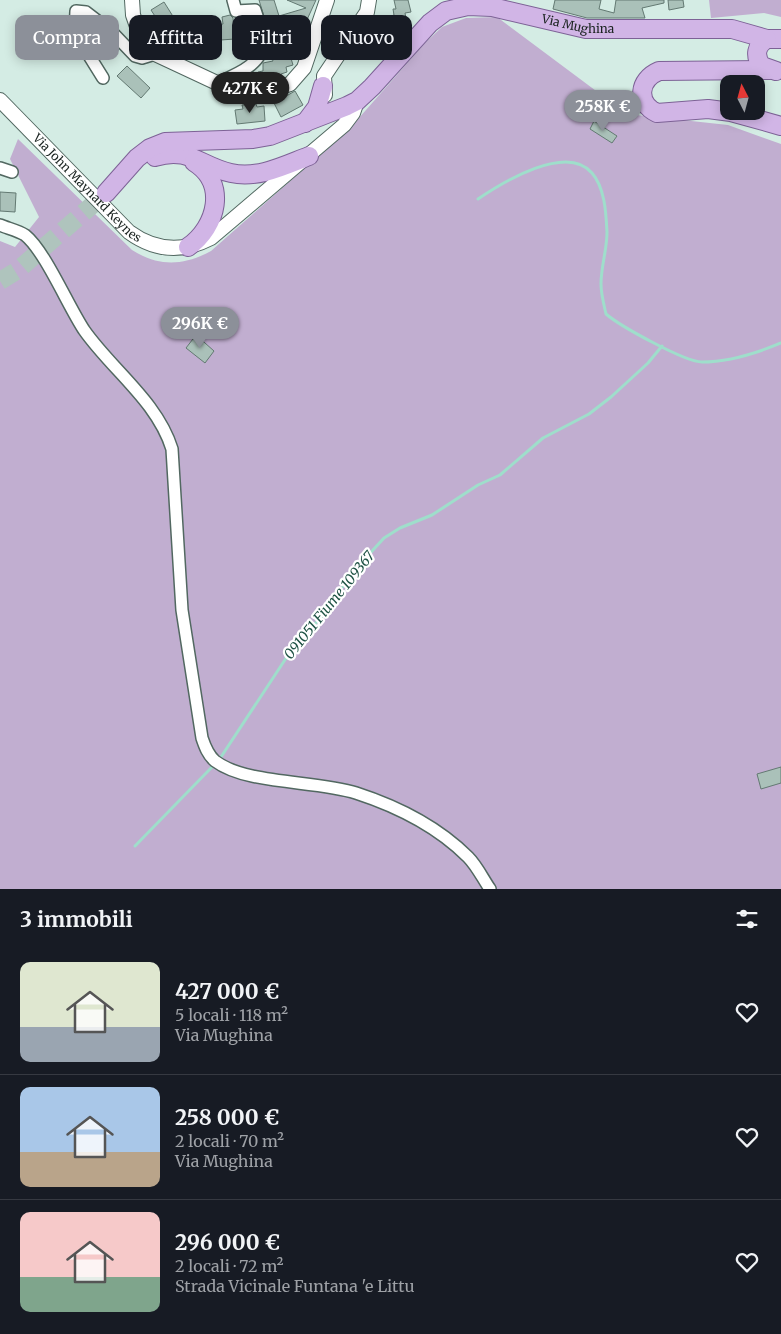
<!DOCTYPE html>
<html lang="it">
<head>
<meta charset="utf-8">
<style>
  :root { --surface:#171b24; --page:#242831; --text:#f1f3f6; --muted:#9ea1a6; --line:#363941; --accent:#8c9099 }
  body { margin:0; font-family:Merriweather,serif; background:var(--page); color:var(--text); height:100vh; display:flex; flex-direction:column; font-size:19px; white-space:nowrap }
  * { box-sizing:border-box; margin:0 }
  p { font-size:16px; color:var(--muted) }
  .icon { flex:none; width:28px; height:28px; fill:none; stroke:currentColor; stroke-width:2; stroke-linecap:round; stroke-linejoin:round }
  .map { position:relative; height:889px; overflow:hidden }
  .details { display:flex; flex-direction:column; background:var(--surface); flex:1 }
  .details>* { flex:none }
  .hud { position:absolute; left:15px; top:15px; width:500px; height:45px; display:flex; gap:10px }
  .needle { width:32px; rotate:354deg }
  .buttons { position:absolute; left:720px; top:75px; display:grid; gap:10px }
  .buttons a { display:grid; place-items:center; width:45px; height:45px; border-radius:10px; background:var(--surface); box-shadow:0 2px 12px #0003; font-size:25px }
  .price { position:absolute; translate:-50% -42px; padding:0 11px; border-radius:18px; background:var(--accent); color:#fff; font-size:16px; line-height:32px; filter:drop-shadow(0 1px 2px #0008) }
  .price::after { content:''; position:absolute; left:50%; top:30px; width:15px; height:11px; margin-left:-8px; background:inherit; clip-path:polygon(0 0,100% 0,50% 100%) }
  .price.active { background:#222; color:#fff }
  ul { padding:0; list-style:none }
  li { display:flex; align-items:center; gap:15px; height:125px; padding:0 20px }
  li+li { border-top:1px solid var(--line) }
  li span { display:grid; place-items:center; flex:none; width:140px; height:100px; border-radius:10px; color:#555 }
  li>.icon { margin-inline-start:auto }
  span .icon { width:60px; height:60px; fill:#fffc; stroke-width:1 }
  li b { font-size:21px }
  h2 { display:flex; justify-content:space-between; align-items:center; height:60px; padding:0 20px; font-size:21px }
  .chip { padding:0 18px; border-radius:10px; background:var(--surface); box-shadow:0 2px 12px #0003; font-size:18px; line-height:45px }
  .chip.active { background:var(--accent); color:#fff }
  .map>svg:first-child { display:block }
</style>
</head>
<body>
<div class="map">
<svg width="781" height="889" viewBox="0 0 781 889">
  <rect width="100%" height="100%" fill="#d4ece4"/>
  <g fill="#c1aed0">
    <polygon points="709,0 781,0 781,17 764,13 711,18"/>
    <path d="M497,17L627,114L728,125L781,144V889H0V241L15,247L39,217L10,159L18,139L132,250C159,267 183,266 211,251L351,127L425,43L442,27L466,18Z"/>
  </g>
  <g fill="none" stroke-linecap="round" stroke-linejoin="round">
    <g stroke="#9fdecb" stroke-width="3">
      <path d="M478,199C503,182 567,143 592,173C605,188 606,213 607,232C607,250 601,266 601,284C601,294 604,305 606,314C620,326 685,362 702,362C729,362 757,353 781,343"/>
      <polyline points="221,757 298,640 324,615 351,574 384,538 400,528 432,515 478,485 500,475 543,438 589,414 611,397 648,363 662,346"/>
      <polyline points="135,846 213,766"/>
    </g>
  </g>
  <g fill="#aac1b9" stroke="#637972">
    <polygon points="259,0 274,0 279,16 306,8 287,0 316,0 300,35 291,31 270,36"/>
    <polygon points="394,0 408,0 411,12 405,13 407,24 394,26 391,16 394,15 393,9 396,9"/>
    <polygon points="555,0 601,0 599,9 614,13 616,0 664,0 664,3 642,8 645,18 587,18 553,9"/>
    <polygon points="668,0 683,0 684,7 669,10"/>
    <polygon points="164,2 174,18 162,27 151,10"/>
    <polygon points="230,15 233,18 235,39 206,41 205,33 212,33 212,25 223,24 222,17"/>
    <polygon points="184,28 201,46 198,50 184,38 173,45 169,38"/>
    <polygon points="285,51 286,56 290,55 293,65 286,67 287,72 281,74 281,76 262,81 258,72 263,71 263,63 273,61 271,55"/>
    <polygon points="127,66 150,88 141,98 117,76"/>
    <polygon points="295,91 303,105 281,117 274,103"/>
    <polygon points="256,104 257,107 264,106 265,121 237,124 235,110 243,109 242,105"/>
    <polygon points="594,121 617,136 612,143 590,129"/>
    <polygon points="0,192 16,193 15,212 0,211"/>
    <polygon points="196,335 214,351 205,363 186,348"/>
    <polygon points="781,767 781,783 761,789 757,774"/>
  </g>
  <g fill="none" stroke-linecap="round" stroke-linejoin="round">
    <polyline stroke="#afc4bd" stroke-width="18" stroke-dasharray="18 9" stroke-linecap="butt" points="0,281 18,270 106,193"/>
    <defs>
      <g id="minor">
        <polyline points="103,78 75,33 76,11 86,12 112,32 135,56 142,58 155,54"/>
        <path d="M217,83C235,75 265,64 263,40C262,30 258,19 255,10L236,11L233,0"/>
        <polyline points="0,168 12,172"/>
        <path d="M0,225C7,228 19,231 25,235C45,251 68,306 84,330C112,370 157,401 172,449L182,610L202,738C205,747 208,755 215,761C247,785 316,780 356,793C396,806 438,827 468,857C477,866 483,879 490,889"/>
      </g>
      <g id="tertiary">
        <polyline points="132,0 133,15 140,35 155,54 217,83 243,91 264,92 290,84 304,68 327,0"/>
        <polyline points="325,95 324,76 367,12 369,0"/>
        <path id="s1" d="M0,100L129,232C155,251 182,253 211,238L344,125L353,113L357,101"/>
      </g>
      <g id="primary">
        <path d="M770,70L659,71C638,80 636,103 657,113L708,109L731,112L781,126"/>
        <path d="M776,71L762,66C754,56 756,45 767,39H781"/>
        <polyline points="305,123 317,107 323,86"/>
        <path d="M155,157C189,146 201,167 231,173C259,179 285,165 309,156"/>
        <path id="s2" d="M106,193L137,158L150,148L165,142L253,139L270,136L347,106L357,101L372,87L430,23L446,11L468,6L492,7L586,29H732L767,39"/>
        <path d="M188,247C217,227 228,183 194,162"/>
      </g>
    </defs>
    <use href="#minor" stroke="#526861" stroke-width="14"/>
    <use href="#tertiary" stroke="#526861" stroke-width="16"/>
    <use href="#primary" stroke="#7d6296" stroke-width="20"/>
    <use href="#minor" stroke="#fff" stroke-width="11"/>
    <use href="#tertiary" stroke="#fff" stroke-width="14"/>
    <use href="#primary" stroke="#d1b5e6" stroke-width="18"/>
  </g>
  <g text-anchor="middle" stroke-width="4.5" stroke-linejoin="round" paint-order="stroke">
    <g font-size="12" fill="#1a2320" stroke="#fff">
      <text dy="4" stroke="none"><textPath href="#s2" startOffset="540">Via Mughina</textPath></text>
      <text dy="4" stroke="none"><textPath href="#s1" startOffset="124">Via John Maynard Keynes</textPath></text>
    </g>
    <g font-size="14" font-style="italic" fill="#1e5244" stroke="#fff">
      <text transform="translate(329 605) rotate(-51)" y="5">091051 Fiume 109367</text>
    </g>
  </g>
</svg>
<div class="buttons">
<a><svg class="needle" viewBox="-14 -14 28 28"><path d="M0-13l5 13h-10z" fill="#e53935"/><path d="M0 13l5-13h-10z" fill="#9ea1a6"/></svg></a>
</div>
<b class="price active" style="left:250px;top:114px">427K €</b>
<b class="price" style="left:603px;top:132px">258K €</b>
<b class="price" style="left:200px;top:349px">296K €</b>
<div class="hud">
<a class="chip active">Compra</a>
<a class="chip">Affitta</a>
<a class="chip">Filtri</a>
<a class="chip">Nuovo</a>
</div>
</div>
<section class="details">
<h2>3 immobili<svg class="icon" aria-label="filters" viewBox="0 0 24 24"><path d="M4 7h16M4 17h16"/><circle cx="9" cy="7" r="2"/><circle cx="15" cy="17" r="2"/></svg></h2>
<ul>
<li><span style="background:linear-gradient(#dfe7d0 65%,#9aa5b1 0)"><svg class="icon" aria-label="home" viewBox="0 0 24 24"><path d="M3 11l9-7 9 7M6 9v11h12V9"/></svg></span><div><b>427 000 €</b><p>5 locali · 118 m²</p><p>Via Mughina</p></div><svg class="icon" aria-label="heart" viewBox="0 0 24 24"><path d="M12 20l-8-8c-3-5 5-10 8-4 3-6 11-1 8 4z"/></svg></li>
<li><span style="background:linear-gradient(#a9c7e8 65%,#b9a48a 0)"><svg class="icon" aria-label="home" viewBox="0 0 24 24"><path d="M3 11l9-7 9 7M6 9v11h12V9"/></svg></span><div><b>258 000 €</b><p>2 locali · 70 m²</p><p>Via Mughina</p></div><svg class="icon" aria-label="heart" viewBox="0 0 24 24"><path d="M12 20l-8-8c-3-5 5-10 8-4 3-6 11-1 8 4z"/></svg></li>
<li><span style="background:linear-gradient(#f6c9c9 65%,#7fa58c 0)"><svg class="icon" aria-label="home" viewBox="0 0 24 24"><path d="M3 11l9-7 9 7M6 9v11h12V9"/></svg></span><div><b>296 000 €</b><p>2 locali · 72 m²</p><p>Strada Vicinale Funtana 'e Littu</p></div><svg class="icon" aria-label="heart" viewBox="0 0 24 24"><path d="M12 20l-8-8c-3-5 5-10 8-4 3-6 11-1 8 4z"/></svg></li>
</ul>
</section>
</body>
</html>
